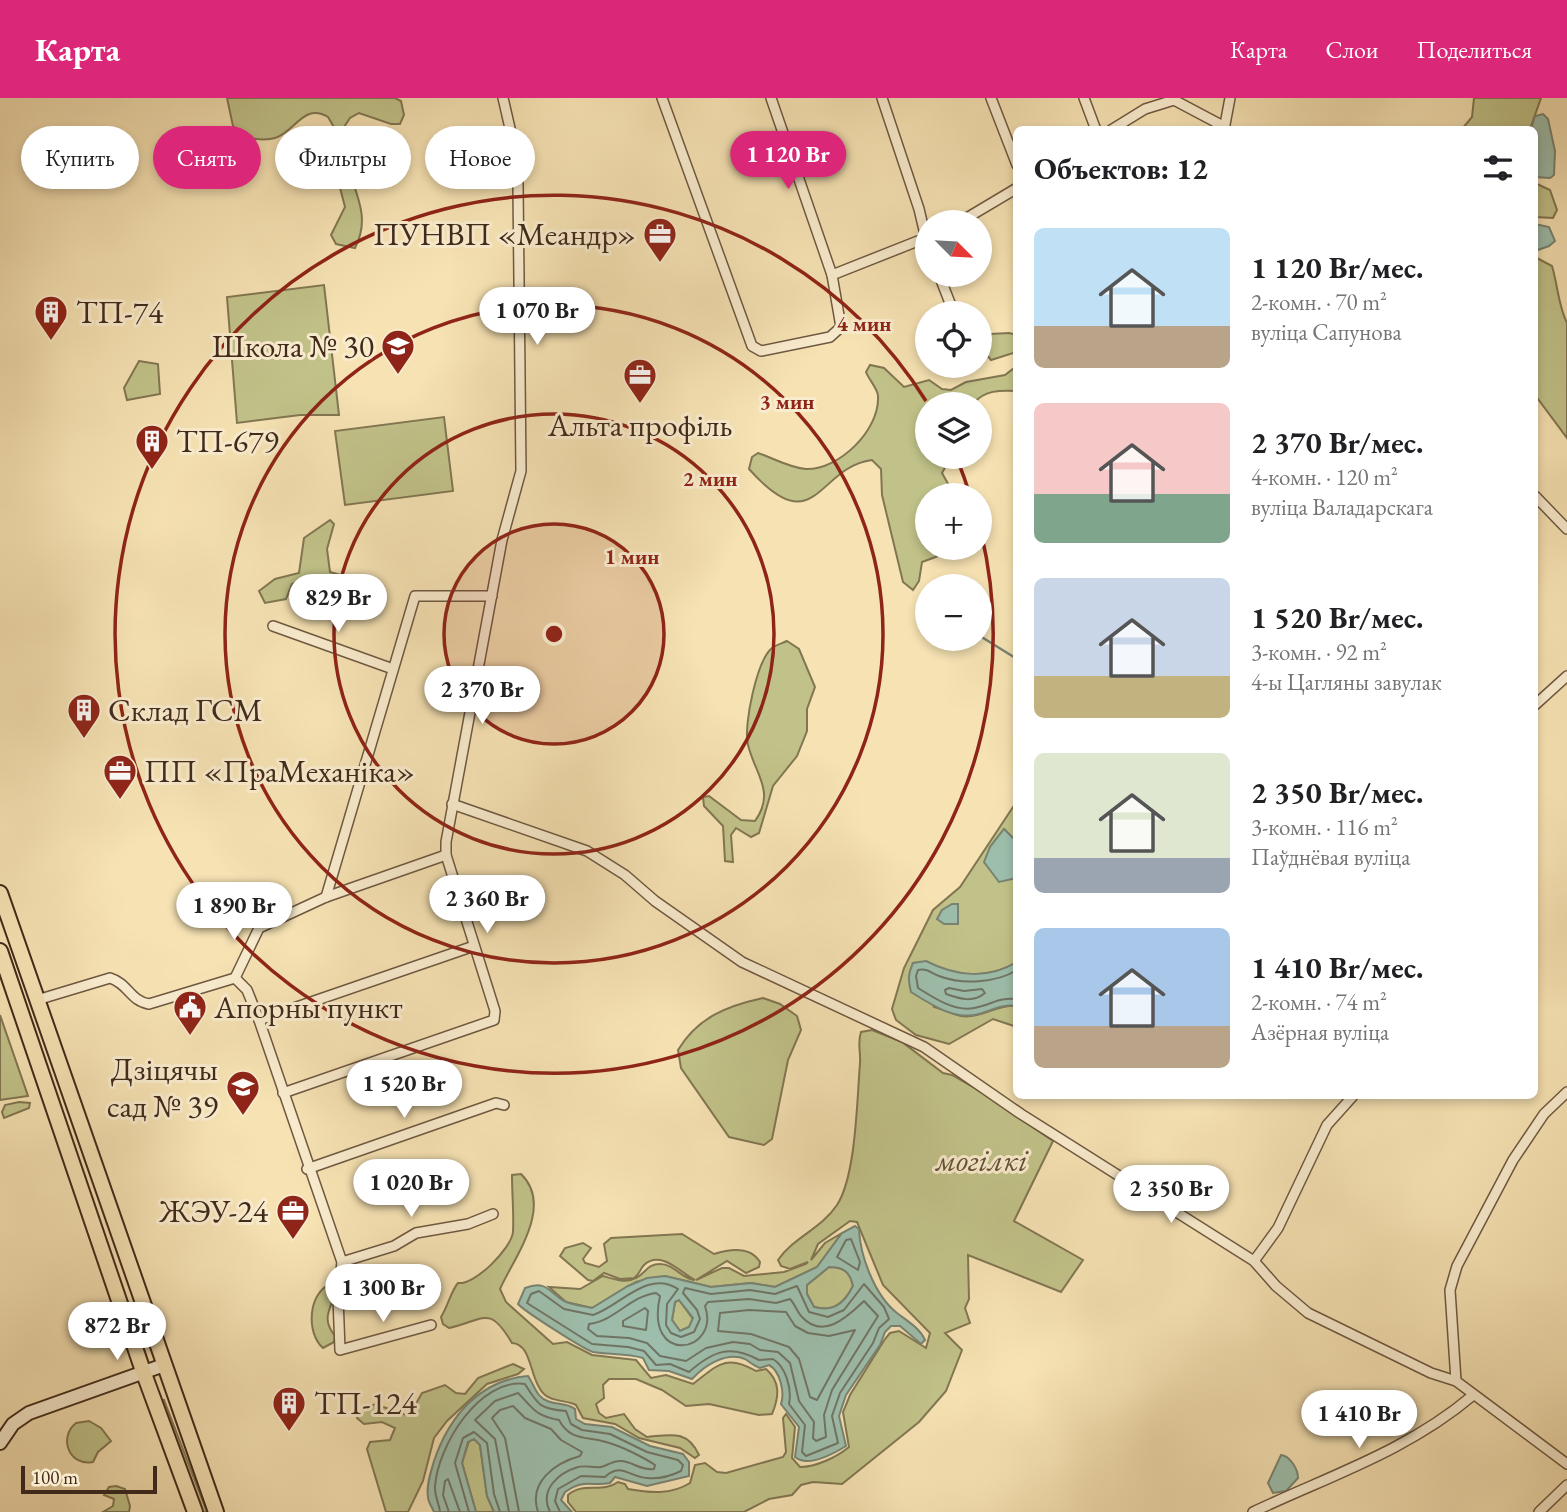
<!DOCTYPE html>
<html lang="ru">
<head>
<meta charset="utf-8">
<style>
  :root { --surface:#fff; --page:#f6f6f6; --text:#202124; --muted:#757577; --accent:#db2777 }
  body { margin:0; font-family:"EB Garamond",serif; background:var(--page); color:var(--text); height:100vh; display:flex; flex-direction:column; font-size:26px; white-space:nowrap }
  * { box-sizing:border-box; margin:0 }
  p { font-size:23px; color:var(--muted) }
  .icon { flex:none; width:38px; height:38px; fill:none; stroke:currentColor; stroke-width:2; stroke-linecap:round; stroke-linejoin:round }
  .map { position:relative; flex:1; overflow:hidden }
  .side { position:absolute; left:1013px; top:28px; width:525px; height:973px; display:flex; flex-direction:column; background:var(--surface); border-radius:10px; box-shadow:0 4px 10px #0003 }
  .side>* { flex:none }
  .top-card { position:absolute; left:21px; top:28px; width:665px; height:63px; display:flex; gap:14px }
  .needle { width:46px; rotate:114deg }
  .controls { position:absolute; left:915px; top:112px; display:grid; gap:14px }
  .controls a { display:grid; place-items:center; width:77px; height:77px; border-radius:50%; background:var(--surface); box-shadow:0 4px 10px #0003; font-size:35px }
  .scale { position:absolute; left:21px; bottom:18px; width:136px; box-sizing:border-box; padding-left:7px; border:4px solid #422a1b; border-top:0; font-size:19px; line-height:24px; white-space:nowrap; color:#422a1b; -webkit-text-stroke:5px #f9ecce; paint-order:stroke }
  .price { position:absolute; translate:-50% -60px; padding:0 16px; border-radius:24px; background:#fff; color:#222; font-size:23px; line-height:46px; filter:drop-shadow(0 2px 4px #0008) }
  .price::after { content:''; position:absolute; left:50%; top:42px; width:21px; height:16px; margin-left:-10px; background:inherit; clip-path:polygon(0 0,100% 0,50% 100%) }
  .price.on { background:var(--accent); color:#fff }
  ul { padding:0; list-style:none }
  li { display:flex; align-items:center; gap:21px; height:175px; padding:0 21px }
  li span { display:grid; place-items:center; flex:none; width:196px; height:140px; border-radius:10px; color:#555 }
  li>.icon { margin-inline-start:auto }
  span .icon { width:84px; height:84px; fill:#fffc; stroke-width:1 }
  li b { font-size:30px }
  h2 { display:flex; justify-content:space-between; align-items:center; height:84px; padding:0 21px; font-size:30px }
  .chip { padding:0 24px; border-radius:32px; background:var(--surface); box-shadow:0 4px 10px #0003; font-size:24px; line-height:63px }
  .chip.on { background:var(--accent); color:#fff }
  header { display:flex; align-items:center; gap:42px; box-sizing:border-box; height:98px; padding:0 35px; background:var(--accent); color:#fff }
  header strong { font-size:33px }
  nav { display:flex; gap:38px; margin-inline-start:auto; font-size:24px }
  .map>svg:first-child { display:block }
</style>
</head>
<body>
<header>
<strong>Карта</strong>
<nav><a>Карта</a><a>Слои</a><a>Поделиться</a></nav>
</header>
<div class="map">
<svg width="1567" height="1414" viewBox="0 0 1567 1414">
  <rect width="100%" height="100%" fill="#f6e2b3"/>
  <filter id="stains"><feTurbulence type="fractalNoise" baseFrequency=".00286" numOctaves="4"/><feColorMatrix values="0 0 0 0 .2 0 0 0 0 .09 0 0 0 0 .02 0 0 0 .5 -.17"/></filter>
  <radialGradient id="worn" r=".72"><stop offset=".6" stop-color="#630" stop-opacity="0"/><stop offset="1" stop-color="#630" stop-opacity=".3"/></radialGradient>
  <g fill="#c1c289" stroke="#827652" stroke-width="2">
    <path d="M227,0H395L401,3L404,17L400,26H391L359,15L350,20L342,32C344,47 345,62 350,76C359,102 369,123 355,150L336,146L331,137L345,109L339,86L300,69L294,62L297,49L320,50L333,44L335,31L328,19C304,4 294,35 275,40C266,43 256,41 247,40L233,28Z"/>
    <polygon points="1474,0 1541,0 1530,31 1462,31 1472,19"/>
    <polygon points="1535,85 1550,92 1557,112 1553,120 1535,119"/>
    <path d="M1535,159L1552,168C1558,188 1558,207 1567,225V340L1535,297Z"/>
    <polygon points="324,187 339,317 300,317 237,325 227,199"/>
    <polygon points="1009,235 1017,237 1017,258 1013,255 991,262 982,251 981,245 990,236"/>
    <polygon points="139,263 158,266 160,296 127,302 124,290"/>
    <path d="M1017,263V293C1000,292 984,292 973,306H928V359H951L942,375L951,391L971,397H928V450H960L922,464L919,483L913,492L903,484L882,397L881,371L872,362C817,369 816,446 749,371L752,359L758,355C773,360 790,370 806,371C839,372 880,332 878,298C878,291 869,282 866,274L870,267L884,270L904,289L929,282L942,291L951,292L966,284L1005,277L1014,270Z"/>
    <polygon points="444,319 453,393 345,407 335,333"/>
    <polygon points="330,422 334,426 327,451 330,474 354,481 350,493 361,509 359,516 344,508 343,489 324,479 312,487 302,482 292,486 286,501 265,505 259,493 275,481 299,475 304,440"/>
    <path d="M787,543L799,551L815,589L807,611V633L797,658L773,688L759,735L751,739L736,730L731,737L733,764L725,763L723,728L704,708L703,699L709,698L741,722L755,723C776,694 755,676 748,647C743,628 757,562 772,550C776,547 783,545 787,543Z"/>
    <path d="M1017,703V744L1004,731L990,749L1011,780H1017V864C997,876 968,880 945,873C932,868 928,863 913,865L934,909C942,911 952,916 961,918C981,921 997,906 1017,908V929L993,921L949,946L916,937L896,922L892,911L904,870L933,812L960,789Z"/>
    <path d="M763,900L780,906L797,918L801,932L788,962L772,1041L764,1047L729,1039L681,970L678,952C698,919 727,908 763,900Z"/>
    <polygon points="0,917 28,998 0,1002"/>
    <path d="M872,932L902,944L943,975L952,977L1014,1013L1022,1022L1053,1043L1014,1123L1083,1162L1061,1194L968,1157L969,1201L965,1210L970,1225L945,1235L962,1252L946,1293L919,1324L842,1386L813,1384L801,1387L792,1397L769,1401L744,1414H576L568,1404V1397C584,1383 602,1396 618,1384L625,1386L628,1391C650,1395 671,1397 690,1385L695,1367L705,1365L717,1374L726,1375L783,1359L786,1354L783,1320L786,1316L795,1329L792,1360L800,1369C816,1369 837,1359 849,1349L843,1314L850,1297L885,1241L890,1235L899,1233L926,1250L930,1235L883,1187L857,1124L850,1123L818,1146L811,1162L825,1145L842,1135L817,1169L775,1189L751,1185L711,1189L665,1178L636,1184L592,1210L566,1204L549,1189L580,1191L603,1178C614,1181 626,1186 636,1180C646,1175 647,1166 660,1166C675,1166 681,1181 695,1182C682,1176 661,1151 644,1167C640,1171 640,1176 634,1180L620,1181L604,1175L593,1183L588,1182L560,1158L565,1150L583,1145L591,1150L583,1161L585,1165L599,1169L607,1163L604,1146L611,1140L682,1136L714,1156C730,1151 750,1148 760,1164L759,1169L746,1175L727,1163L696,1182L722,1170H729L744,1178L784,1174L806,1166L808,1164L790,1171L781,1168L778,1162C794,1139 821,1131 837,1107C856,1078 857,1002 860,965C861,954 857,945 861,934Z"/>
    <polygon points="19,1004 30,1005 29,1010 4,1020 2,1014 5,1007"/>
    <path d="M521,1076C554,1108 515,1158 500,1191L506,1204L553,1246L567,1244L592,1257L636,1262L651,1280L666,1277L693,1286C717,1268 725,1255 756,1273L766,1271C781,1284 779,1299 772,1316L759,1317L709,1306L686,1308L662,1292L636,1281H609L603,1287L604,1300L596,1306L599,1315L606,1320L624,1316L635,1331L647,1339C670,1337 687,1331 699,1357L695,1360L680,1350L639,1340L615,1326L583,1320L576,1307C566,1302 554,1304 545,1297C529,1283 533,1246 512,1245C489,1206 485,1222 449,1230L443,1226L441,1219C448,1208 451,1193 458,1185C475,1187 511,1151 513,1134C514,1116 512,1096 512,1077Z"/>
    <path d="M829,1169C844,1169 850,1174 853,1188C844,1206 833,1214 814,1209L807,1196V1187Z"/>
    <path d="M330,1186L336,1193C330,1213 321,1220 335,1238L334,1244L323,1250C306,1235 308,1196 330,1186Z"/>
    <polygon points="679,1202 693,1221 689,1229 680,1233 672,1222 675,1204"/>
    <polygon points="513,1266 524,1271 518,1276 487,1286 447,1323 434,1340 423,1383 408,1414 386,1414 367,1351 370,1344 390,1342 395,1330 382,1324 364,1326 357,1320 358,1314 375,1306 409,1318 422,1295 445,1287 456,1295 465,1296 478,1280"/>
    <polygon points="164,1302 207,1414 201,1414 160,1303"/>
    <path d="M89,1323L101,1330L111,1343L98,1354L93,1364C69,1369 58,1339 76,1325Z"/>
    <polygon points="474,1341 480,1347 487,1398 494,1414 476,1414 462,1365 469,1343"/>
    <polygon points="116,1388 125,1391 130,1408 129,1414 103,1414 113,1408 114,1401 104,1397 109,1389"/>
  </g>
  <g fill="#9dbeac" stroke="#798372" stroke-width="2" fill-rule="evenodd">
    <polygon points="1543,16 1548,21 1555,53 1554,77 1550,80 1535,79 1535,32 1531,31 1535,18"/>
    <polygon points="1535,126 1549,129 1555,143 1549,148 1535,153"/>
    <polygon points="1004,731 1017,744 1017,780 999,784 984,764 990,749"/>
    <polygon points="952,806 958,806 958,826 944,826 937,821 942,812"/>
    <path d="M926,863C955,878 988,882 1017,864V908C1001,906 993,912 979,916C955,923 930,906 911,894C908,882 908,876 913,865Z"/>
    <path d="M855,1128L859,1131C860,1158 875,1198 897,1215C907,1223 920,1230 925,1242L921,1246L900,1228H891L885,1234L880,1247L846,1297L839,1318L846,1348C833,1356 808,1370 795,1359L799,1329L781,1306C785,1294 780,1273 769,1267L760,1270C754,1268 750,1264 745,1261C726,1253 704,1268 692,1281L669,1273L649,1272L643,1260C626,1255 610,1257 593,1254C585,1252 524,1213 518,1206L525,1190C546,1182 548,1193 564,1203C572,1207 583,1208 592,1210L628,1188L647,1180L665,1178L711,1189L751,1185L775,1189L817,1169L842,1135ZM829,1169C844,1169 850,1174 853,1188C844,1206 833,1214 814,1209L807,1196V1187ZM679,1202L693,1220L689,1229L680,1233L672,1222L675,1204Z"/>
    <path d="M528,1278C532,1284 535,1292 539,1297C549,1309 565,1303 575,1311L576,1321L585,1326L612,1329L650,1348L683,1356L689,1364V1378L647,1388L615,1379L610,1385C591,1389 585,1380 565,1394L561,1402L572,1414H494L487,1398L480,1347L474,1341L468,1344L462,1365L476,1414H434C432,1409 428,1404 428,1399C426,1387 431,1374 434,1363C449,1319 479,1282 528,1278Z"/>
    <path d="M1281,1357C1290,1358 1298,1371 1298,1380L1286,1393L1273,1395L1268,1385Z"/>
  </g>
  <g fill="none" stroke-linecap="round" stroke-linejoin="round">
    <g stroke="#707464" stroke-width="2">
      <path d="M1017,872C996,885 962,887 939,878C931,875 927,870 918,872L916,878L918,890C934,900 955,914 974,910C991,907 999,899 1017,901"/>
      <path d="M949,890L964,893L982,891L985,895C973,905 960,901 946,896L945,892Z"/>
      <polygon points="851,1141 860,1164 858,1172 837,1159 846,1142"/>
      <path d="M864,1186L884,1209L889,1221L879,1230L873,1245L840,1295L832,1318L838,1345L806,1358L802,1354L805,1327L789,1306C792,1291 786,1269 773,1261L759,1262C730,1246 713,1253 689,1274L670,1266L656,1267L644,1253L628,1249L592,1246L527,1205L531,1196L539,1193L564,1211L593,1217C620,1208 648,1171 678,1191L667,1206L666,1227L671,1235L681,1239L694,1234L700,1221L697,1212L683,1195L685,1190L711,1196L750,1192L775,1196L797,1188L809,1214L828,1219L844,1212Z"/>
      <path d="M656,1195L660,1198C644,1269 721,1255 705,1208L708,1204L749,1201L776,1205L790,1201C795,1206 797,1214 802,1219C824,1243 849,1217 864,1203L878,1218L832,1292L824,1317L826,1339L816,1343L813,1340L814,1324L799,1303L790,1265L778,1254L760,1252L750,1246L733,1244L706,1250L686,1263L660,1258L647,1245L629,1240L597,1238L588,1231L589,1226C615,1223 630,1198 656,1195Z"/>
      <polygon points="645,1210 648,1213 646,1232 623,1228 623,1223"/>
      <polygon points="749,1212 786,1214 795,1228 808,1235 829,1238 855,1232 817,1302 810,1299 799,1261 789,1249 751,1236 718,1233 720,1215"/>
      <path d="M440,1414C439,1404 434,1398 435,1388C438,1348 479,1280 525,1286C538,1307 540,1311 566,1313L571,1326L582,1332L610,1336L647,1354L678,1362L683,1367L681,1373C671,1378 658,1381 647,1380C629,1379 621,1364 605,1379L581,1378L558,1391L555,1403L560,1414"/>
      <polyline points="449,1414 443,1397 445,1383 448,1381 460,1414"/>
      <polyline points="469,1414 455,1365 463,1340 474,1334 487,1345 494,1396 500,1414"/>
      <path d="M509,1414L495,1341L475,1322L495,1303L518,1295C534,1311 534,1317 559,1322C570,1343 586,1338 606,1344C621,1348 643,1359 655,1367L654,1371C641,1373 633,1364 622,1363C612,1362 608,1368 601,1369C593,1370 586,1367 578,1369C558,1375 539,1392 550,1414"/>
      <path d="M519,1414L505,1340L492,1320L500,1312L513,1308L525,1320L551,1331L561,1342L582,1354L580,1358C555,1365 528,1384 538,1414"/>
    </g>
    <polyline stroke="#798372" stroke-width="2.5" points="980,538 1017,561"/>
    <defs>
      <g id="street">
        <polyline points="662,0 752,248 761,253 830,239 841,229 832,177 771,0"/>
        <polyline points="882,0 919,111 928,149"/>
        <polyline points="991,0 1017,67"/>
        <polyline points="1084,0 1096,32"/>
        <polyline points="1111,32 1145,11 1174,2 1225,29"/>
        <polyline points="1224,32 1230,0"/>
        <polyline points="960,124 1017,90"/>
        <polyline points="832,177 928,139"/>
        <polyline points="939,177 950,205"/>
        <polyline points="1535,398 1567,431"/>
        <polyline points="273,528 393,571"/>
        <polyline points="1535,607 1567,578"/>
        <polyline points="452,706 587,753 625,777 655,803 742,864 924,949 1021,1016 1254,1163 1276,1188 1308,1215 1431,1275 1456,1283 1567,1366"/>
        <polyline points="326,799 415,498 492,498"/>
        <polyline points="235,880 247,892 259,922 342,1164 338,1199 340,1252 431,1227"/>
        <path d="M37,902L110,880C129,886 129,902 149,906L235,880L259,830L326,799L446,757"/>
        <polyline points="259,922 474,848"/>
        <polyline points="283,995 494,922 495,913 446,757 446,744 502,442 521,373 518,87 516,56 503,0"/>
        <polyline points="307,1071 496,1005 504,1007"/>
        <polyline points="1254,1163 1278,1130 1327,1027 1353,998"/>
        <polyline points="342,1164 394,1148 416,1135 468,1126 493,1116"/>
        <polyline points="1456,1283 1450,1192 1457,1168 1513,1062 1544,1016 1567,994"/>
        <path d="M1253,1414C1329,1378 1407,1353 1472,1298"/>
        <polyline points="1539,1414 1567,1387"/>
      </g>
      <polyline id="secondary" points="0,1345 13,1326 29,1315 164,1267"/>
      <g id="primary">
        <polyline points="0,795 216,1414"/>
        <polyline points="0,853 143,1273 195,1414"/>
      </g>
    </defs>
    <use href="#street" stroke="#6f5841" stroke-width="12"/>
    <use href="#secondary" stroke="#422a1b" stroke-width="16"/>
    <use href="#primary" stroke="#422a1b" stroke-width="18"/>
    <use href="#street" stroke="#f9ecce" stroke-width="9"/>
    <use href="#secondary" stroke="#f9ecce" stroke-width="12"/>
    <use href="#primary" stroke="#f6e2b3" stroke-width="14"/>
  </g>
  <circle cx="554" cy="536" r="110" fill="#8f2418" fill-opacity=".12"/>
  <g fill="none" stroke="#8f2418" stroke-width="3.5">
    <circle cx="554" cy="536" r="110"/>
    <circle cx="554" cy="536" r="220"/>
    <circle cx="554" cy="536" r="329"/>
    <path d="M957 361A439 439 0 0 1 970 397M981 434A439 439 0 1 1 926 303"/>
  </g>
  <defs>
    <symbol id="office-pin" viewBox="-11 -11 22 30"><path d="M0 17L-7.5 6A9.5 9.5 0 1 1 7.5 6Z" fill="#8f2418" stroke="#f9ecce"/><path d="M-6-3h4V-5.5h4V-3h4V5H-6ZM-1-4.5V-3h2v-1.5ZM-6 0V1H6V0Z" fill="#fff"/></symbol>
    <symbol id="building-pin" viewBox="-11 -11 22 30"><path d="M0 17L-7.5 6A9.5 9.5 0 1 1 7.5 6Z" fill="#8f2418" stroke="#f9ecce"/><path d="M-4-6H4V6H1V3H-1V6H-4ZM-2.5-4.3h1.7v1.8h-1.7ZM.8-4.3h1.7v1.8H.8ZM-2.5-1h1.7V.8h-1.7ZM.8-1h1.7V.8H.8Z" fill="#fff"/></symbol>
    <symbol id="school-pin" viewBox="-11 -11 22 30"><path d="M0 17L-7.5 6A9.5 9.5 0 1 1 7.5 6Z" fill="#8f2418" stroke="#f9ecce"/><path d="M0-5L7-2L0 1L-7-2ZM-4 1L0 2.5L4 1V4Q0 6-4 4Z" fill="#fff"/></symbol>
    <symbol id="civic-pin" viewBox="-11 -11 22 30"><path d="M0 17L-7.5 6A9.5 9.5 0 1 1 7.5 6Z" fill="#8f2418" stroke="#f9ecce"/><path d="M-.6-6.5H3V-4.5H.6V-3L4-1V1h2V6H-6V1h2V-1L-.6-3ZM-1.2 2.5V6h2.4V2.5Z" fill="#fff"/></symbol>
  </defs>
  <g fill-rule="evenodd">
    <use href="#office-pin" x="641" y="117" width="38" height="52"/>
    <use href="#building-pin" x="32" y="195" width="38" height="52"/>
    <use href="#school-pin" x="379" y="229" width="38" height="52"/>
    <use href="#office-pin" x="621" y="258" width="38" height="52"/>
    <use href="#building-pin" x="133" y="324" width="38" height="52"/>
    <use href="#building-pin" x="65" y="593" width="38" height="52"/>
    <use href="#office-pin" x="101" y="654" width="38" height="52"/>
    <use href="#civic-pin" x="171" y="890" width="38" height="52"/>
    <use href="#school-pin" x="224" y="970" width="38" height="52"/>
    <use href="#office-pin" x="274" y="1094" width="38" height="52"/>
    <use href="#building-pin" x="270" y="1286" width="38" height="52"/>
  </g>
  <g text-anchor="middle" stroke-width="6" stroke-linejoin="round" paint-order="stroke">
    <g font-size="32" fill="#422a1b" stroke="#f9ecce" text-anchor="start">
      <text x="636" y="147" text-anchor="end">ПУНВП «Меандр»</text>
      <text x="76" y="225">ТП-74</text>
      <text x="374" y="259" text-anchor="end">Школа № 30</text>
      <text x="640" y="338" text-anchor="middle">Альта профіль</text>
      <text x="176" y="354">ТП-679</text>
      <text x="108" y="623">Склад ГСМ</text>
      <text x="144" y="684">ПП «ПраМеханіка»</text>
      <text x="214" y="920">Апорны пункт</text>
      <text x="218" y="982" text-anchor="end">Дзіцячы<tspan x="218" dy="37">сад № 39</tspan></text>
      <text x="268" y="1124" text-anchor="end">ЖЭУ-24</text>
      <text x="314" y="1316">ТП-124</text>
    </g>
    <g font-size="32" font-style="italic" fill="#625036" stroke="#f9ecce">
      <text x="982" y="1073">могілкі</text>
    </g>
  </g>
  <circle cx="554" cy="536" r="10" fill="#8f2418" stroke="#f9ecce" stroke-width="3.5"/>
  <g font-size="21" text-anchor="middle" font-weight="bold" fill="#8f2418" stroke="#f9ecce" stroke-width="6" stroke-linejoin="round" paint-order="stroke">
    <text x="864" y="233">4 мин</text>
    <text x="787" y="311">3 мин</text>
    <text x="710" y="388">2 мин</text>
    <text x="632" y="466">1 мин</text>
  </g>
  <rect width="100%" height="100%" filter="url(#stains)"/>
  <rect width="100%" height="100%" fill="url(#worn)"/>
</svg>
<div class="controls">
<a><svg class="needle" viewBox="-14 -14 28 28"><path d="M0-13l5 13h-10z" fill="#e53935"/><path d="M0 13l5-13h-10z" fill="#757577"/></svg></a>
<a><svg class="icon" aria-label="locate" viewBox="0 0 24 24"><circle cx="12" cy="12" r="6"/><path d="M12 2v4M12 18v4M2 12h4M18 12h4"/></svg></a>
<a><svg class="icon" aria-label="layers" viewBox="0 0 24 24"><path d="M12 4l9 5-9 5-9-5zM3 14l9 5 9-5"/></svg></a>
<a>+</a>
<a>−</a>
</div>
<div class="scale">100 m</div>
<b class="price on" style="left:788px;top:93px">1 120 Br</b>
<b class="price" style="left:537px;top:249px">1 070 Br</b>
<b class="price" style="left:338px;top:536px">829 Br</b>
<b class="price" style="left:482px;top:628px">2 370 Br</b>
<b class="price" style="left:487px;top:837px">2 360 Br</b>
<b class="price" style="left:234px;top:844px">1 890 Br</b>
<b class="price" style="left:404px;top:1022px">1 520 Br</b>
<b class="price" style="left:411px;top:1121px">1 020 Br</b>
<b class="price" style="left:1171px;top:1127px">2 350 Br</b>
<b class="price" style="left:383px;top:1226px">1 300 Br</b>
<b class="price" style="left:117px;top:1264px">872 Br</b>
<b class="price" style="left:1359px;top:1352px">1 410 Br</b>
<div class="top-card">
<a class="chip">Купить</a>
<a class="chip on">Снять</a>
<a class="chip">Фильтры</a>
<a class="chip">Новое</a>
</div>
<section class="side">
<h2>Объектов: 12<svg class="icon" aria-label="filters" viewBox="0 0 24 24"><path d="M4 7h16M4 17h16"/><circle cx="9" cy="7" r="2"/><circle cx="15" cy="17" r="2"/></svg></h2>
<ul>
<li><span style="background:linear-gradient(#bfe0f5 70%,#b9a48a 0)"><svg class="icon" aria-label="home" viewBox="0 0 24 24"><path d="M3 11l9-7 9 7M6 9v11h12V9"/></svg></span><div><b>1 120 Br/мес.</b><p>2-комн. · 70 m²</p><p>вуліца Сапунова</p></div></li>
<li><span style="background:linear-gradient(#f6c9c9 65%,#7fa58c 0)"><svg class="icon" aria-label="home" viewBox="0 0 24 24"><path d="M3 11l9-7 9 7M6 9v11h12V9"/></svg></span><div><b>2 370 Br/мес.</b><p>4-комн. · 120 m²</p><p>вуліца Валадарскага</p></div></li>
<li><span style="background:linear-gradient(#c9d6e8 70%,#c2b280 0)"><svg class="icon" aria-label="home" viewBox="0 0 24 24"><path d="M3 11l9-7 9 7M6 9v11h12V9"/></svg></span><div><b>1 520 Br/мес.</b><p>3-комн. · 92 m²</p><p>4-ы Цагляны завулак</p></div></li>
<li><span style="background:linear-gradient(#dfe7d0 75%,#9aa5b1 0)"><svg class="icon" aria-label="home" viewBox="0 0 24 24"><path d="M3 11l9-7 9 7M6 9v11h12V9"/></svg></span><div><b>2 350 Br/мес.</b><p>3-комн. · 116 m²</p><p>Паўднёвая вуліца</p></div></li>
<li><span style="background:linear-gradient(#a9c7e8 70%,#b9a48a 0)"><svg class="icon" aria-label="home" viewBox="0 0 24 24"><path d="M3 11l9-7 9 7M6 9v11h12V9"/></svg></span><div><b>1 410 Br/мес.</b><p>2-комн. · 74 m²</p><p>Азёрная вуліца</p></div></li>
</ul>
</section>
</div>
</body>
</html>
